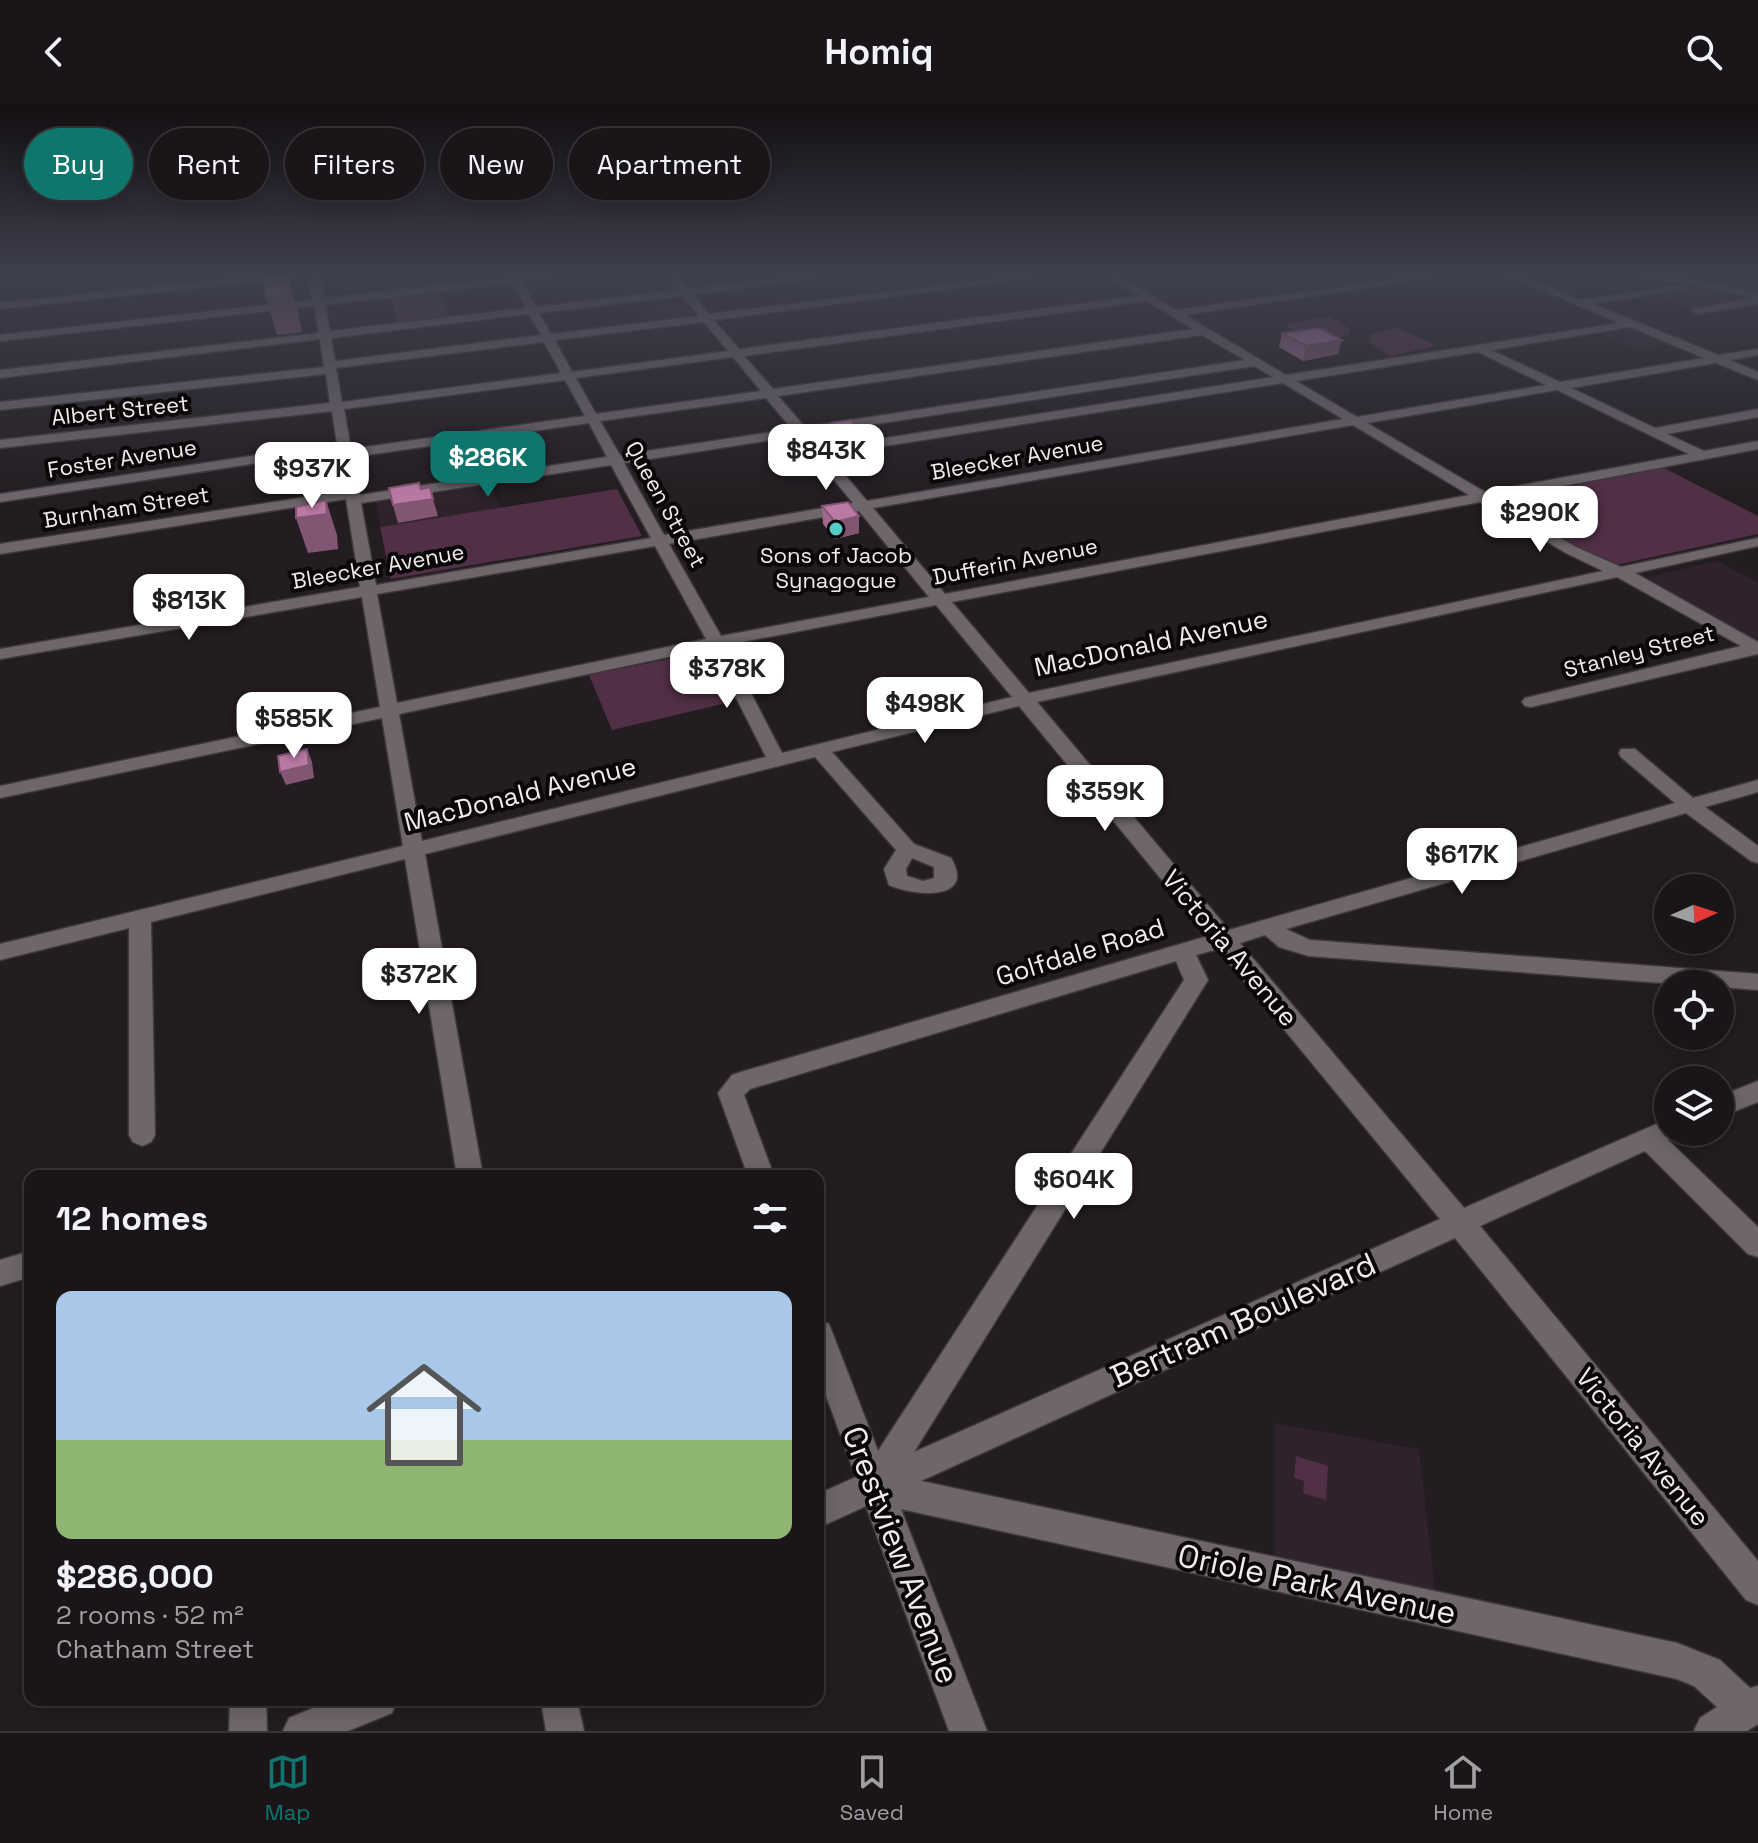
<!DOCTYPE html>
<html lang="en">
<head>
<meta charset="utf-8">
<style>
  :root { --surface:#1a1518; --page:#272225; --text:#f1f3f6; --muted:#9f9fa2; --line:#383437; --accent:#0f766e }
  body { margin:0; font-family:"Space Grotesk",sans-serif; background:var(--page); color:var(--text); height:100vh; display:flex; flex-direction:column; font-size:30px; white-space:nowrap }
  * { box-sizing:border-box; margin:0 }
  p { font-size:26px; color:var(--muted) }
  .icon { flex:none; width:44px; height:44px; fill:none; stroke:currentColor; stroke-width:2; stroke-linecap:round; stroke-linejoin:round }
  .map { position:relative; flex:1; overflow:hidden }
  .drawer { position:absolute; left:24px; top:1066px; width:800px; height:536px; display:flex; flex-direction:column; background:var(--surface); border-radius:16px; box-shadow:0 4px 20px #0003,0 0 0 2px var(--line) }
  .drawer>* { flex:none }
  .banner { position:absolute; left:24px; top:24px; width:800px; height:72px; display:flex; gap:16px }
  .needle { width:52px; rotate:87deg }
  .tools { position:absolute; left:1654px; top:770px; display:grid; gap:16px }
  .tools a { display:grid; place-items:center; width:80px; height:80px; border-radius:50%; background:var(--surface); box-shadow:0 4px 20px #0003,0 0 0 2px var(--line); font-size:40px }
  .price { position:absolute; translate:-50% -68px; padding:0 18px; border-radius:16px; background:#fff; color:#222; font-size:26px; line-height:52px; filter:drop-shadow(0 2px 4px #0008) }
  .price::after { content:''; position:absolute; left:50%; top:48px; width:24px; height:18px; margin-left:-12px; background:inherit; clip-path:polygon(0 0,100% 0,50% 100%) }
  .price.current { background:var(--accent); color:#fff }
  ul { padding:0; list-style:none }
  li { display:grid; align-content:center; gap:16px; height:424px; padding:0 32px }
  li+li { border-top:2px solid var(--line) }
  li span { display:grid; place-items:center; height:248px; border-radius:16px; color:#555 }
  li>.icon { margin-inline-start:auto }
  span .icon { width:144px; height:144px; fill:#fffc; stroke-width:1 }
  li b { font-size:34px }
  h2 { display:flex; justify-content:space-between; align-items:center; height:96px; padding:0 32px; font-size:34px }
  .chip { padding:0 28px; border-radius:36px; background:var(--surface); box-shadow:0 4px 20px #0003,0 0 0 2px var(--line); font-size:28px; line-height:72px }
  .chip.current { background:var(--accent); color:#fff }
  header { display:flex; justify-content:space-between; align-items:center; height:104px; padding:0 32px; background:var(--surface); font-size:36px; font-weight:800 }
  .menu { display:flex; justify-content:space-around; align-items:center; height:112px; border-top:2px solid var(--line); background:var(--surface); font-size:22px; color:var(--muted) }
  .menu a { display:grid; justify-items:center; gap:4px }
  .menu .current { color:var(--accent) }
  .map>svg:first-child { display:block }
</style>
</head>
<body>
<header><svg class="icon" aria-label="back" viewBox="0 0 24 24"><path d="M15 5l-7 7 7 7"/></svg>Homiq<svg class="icon" aria-label="search" viewBox="0 0 24 24"><circle cx="10" cy="10" r="6"/><path d="M15 15l6 6"/></svg></header>
<div class="map">
<svg width="1758" height="1627" viewBox="0 0 1758 1627">
  <rect width="100%" height="100%" fill="#231c20"/>
  <g fill="#2f222a">
    <polygon points="1277,169 1294,169 1367,180 1307,188 1274,172"/>
    <polygon points="1703,182 1754,194 1688,205 1652,191"/>
    <polygon points="685,199 696,213 650,218 640,205"/>
    <polygon points="1629,224 1669,241 1637,246 1598,229"/>
    <polygon points="490,379 500,404 380,423 375,396"/>
    <polygon points="1717,457 1758,479 1758,534 1753,535 1646,473"/>
    <polygon points="1275,1319 1419,1345 1435,1487 1275,1457"/>
  </g>
  <g fill="#512f46">
    <polygon points="440,187 451,214 398,220 390,192"/>
    <polygon points="1330,212 1350,225 1348,231 1321,239 1287,223 1288,220"/>
    <polygon points="1396,223 1433,240 1433,243 1390,252 1369,238 1371,231"/>
    <polygon points="1664,364 1758,412 1758,430 1616,461 1586,449 1497,396"/>
    <polygon points="617,385 642,432 391,475 380,423"/>
    <polygon points="704,548 731,598 612,626 589,571"/>
    <polygon points="1296,1352 1328,1362 1326,1396 1303,1389 1304,1377 1294,1374"/>
  </g>
  <g fill="none" stroke-linecap="round" stroke-linejoin="round">
    <defs>
      <g id="minor">
        <path d="M278,169H319L324,194L510,174L507,169H517L519,173L583,169L522,178L536,203L678,186L664,169H674L688,185L822,169H854L693,191L709,210L1041,169H1072L714,216L739,245L1139,192L1102,169H1114L1176,206L1388,176L1402,170L1463,169L1185,211L1286,271L1619,219L1502,169H1516L1581,196L1685,181L1686,183L1681,186L1593,200L1718,251L1758,245V251L1730,256L1758,268V276L1716,259L1571,284L1655,324L1758,305V313L1667,330L1704,347L1758,337V345L1495,395L1576,443L1621,463L1758,434V442L1635,469L1758,538V550L1531,603L1525,602L1522,598L1525,594L1741,542L1617,473L1037,598L1229,826L1675,699L1621,653L1619,649L1621,645H1635L1693,694L1758,676V688L1705,703L1758,742V759L1751,757L1686,709L1286,825L1310,836L1758,870V886L1720,883V880H1675L1309,852L1279,843L1265,831L1240,839L1464,1104L1668,1015V1028H1679L1668,1036L1758,1123V1153L1748,1150L1645,1047L1480,1122L1758,1457V1501L1746,1496L1455,1134L921,1377L1677,1539L1720,1556L1750,1584L1758,1582V1620L1747,1627H1694L1700,1614L1717,1603L1694,1582L1677,1575L901,1405L987,1627H949L866,1402L818,1424V1390L856,1373L818,1270V1216L829,1220L878,1347L1184,876L1176,857L750,985L744,991L774,1072H748L718,989L732,971L741,968L1208,832L1019,602L832,648L914,740L951,754C977,798 912,792 889,781L884,765L896,746L815,653L425,750L483,1072H457L405,755L151,818L155,1031L151,1038L142,1042L133,1038L129,1031V824L0,856V840L403,742L382,614L0,694V682L380,603L362,493L0,555V545L360,483L346,395L0,450V440L345,387L338,347L0,398V390L337,339L332,307L0,344V336L330,299L326,270L0,306V298L324,263L320,235L0,274V266L319,229L314,202L0,237V231L313,196L309,172L0,205V199ZM513,179L526,204L330,227L325,201ZM683,192L699,212L551,230L539,209ZM1147,197L1193,225L773,285L744,252ZM529,210L541,231L335,257L331,234ZM704,218L728,247L572,268L555,236ZM1630,223L1704,254L1560,278L1491,246ZM1202,231L1245,256L805,323L778,292ZM544,238L561,269L342,298L336,264ZM1478,248L1546,281L1357,313L1296,277ZM733,253L761,287L596,310L576,274ZM1254,262L1273,273L822,344L810,330ZM565,276L585,312L351,345L344,305ZM1283,279L1343,315L867,397L828,351ZM1557,286L1689,350L1485,388L1367,319ZM766,294L792,325L620,351L600,317ZM589,319L607,353L360,391L359,387L353,353ZM1353,321L1469,391L945,490L873,404ZM798,332L853,399L664,431L624,359ZM611,361L651,434L376,481L361,399ZM1480,398L1566,449L1603,467L1029,589L952,498ZM859,407L929,493L721,532L669,440ZM655,442L706,535L397,599L377,490ZM936,501L1012,593L782,649L726,541ZM711,544L766,653L422,737L399,610ZM912,754L934,763V774L923,777L907,772L906,765ZM1218,845L1440,1115L914,1348L1208,876L1196,851Z"/>
        <polygon points="1601,169 1694,175 1758,189 1758,200 1697,210 1692,207 1693,205 1755,194 1694,181"/>
        <polygon points="1758,977 1758,998 1720,1013 1720,992"/>
        <polygon points="30,1147 30,1173 0,1182 0,1156"/>
        <polygon points="230,1596 266,1596 267,1627 229,1627"/>
        <polygon points="333,1596 397,1596 392,1609 348,1627 283,1627 289,1614"/>
        <polygon points="541,1596 577,1596 584,1627 546,1627"/>
      </g>
      <polygon id="major" points="1498,169 1514,169 1516,172 1510,176"/>
    </defs>
    <use href="#minor" stroke="#3e393c" stroke-width="3"/>
    <use href="#major" stroke="#3e393c" stroke-width="3"/>
    <use href="#minor" fill="#6e666b" fill-rule="evenodd"/>
    <use href="#major" fill="#ab6095" fill-rule="evenodd"/>
  </g>
  <g fill="#a0698d">
    <polygon points="1282,229 1338,250 1303,257 1279,243"/>
    <polygon points="831,319 859,335 841,338 831,330"/>
    <polygon points="822,402 859,429 835,435 823,420"/>
  </g>
  <g fill="#825573">
    <polygon points="288,171 298,207 302,228 277,231 266,193"/>
    <polygon points="1342,236 1338,250 1303,257 1306,242"/>
    <polygon points="859,324 859,335 841,338 840,327"/>
    <polygon points="433,395 438,412 398,419 393,401"/>
    <polygon points="326,396 337,431 338,445 308,449 296,414"/>
    <polygon points="859,412 859,429 835,435 835,418"/>
    <polygon points="307,645 312,658 314,674 286,681 280,668"/>
  </g>
  <g fill="#ba7aa4" stroke="#825573" stroke-width="2">
    <polygon points="288,171 291,191 266,193 264,173"/>
    <polygon points="1320,224 1342,236 1306,242 1282,229"/>
    <polygon points="851,316 859,324 840,327 831,319"/>
    <polygon points="419,379 421,385 430,383 433,395 393,401 389,384"/>
    <polygon points="326,396 327,410 296,414 296,403"/>
    <polygon points="848,398 859,412 835,418 822,402"/>
    <polygon points="307,645 309,661 280,668 278,652"/>
  </g>
  <linearGradient id="sky" x2="0" y2="1"><stop stop-color="#130f12"/><stop offset="0.43" stop-color="#3f404e"/><stop offset="1" stop-color="#3f404e" stop-opacity="0"/></linearGradient>
  <rect width="1758" height="397" fill="url(#sky)"/>
  <circle fill="#54cdc7" stroke="#0a0709" stroke-width="3" cx="836" cy="425" r="8"/>
  <g text-anchor="middle" stroke-width="8" stroke-linejoin="round" paint-order="stroke">
    <g font-size="22" fill="#f0ebee" stroke="#0a0709">
      <text transform="translate(120 306) rotate(-6)" y="8">Albert Street</text>
      <text transform="translate(1017 353) rotate(-10)" y="8">Bleecker Avenue</text>
      <text transform="translate(122 354) rotate(-9)" y="8">Foster Avenue</text>
      <text transform="translate(666 400) rotate(61)" y="8">Queen Street</text>
      <text transform="translate(126 403) rotate(-9)" y="8">Burnham Street</text>
      <text transform="translate(1015 457) rotate(-11)" y="8">Dufferin Avenue</text>
      <text transform="translate(378 462) rotate(-10)" y="8">Bleecker Avenue</text>
      <text transform="translate(1639 547) rotate(-14)" y="8">Stanley Street</text>
    </g>
    <g font-size="22" fill="#f0ebee" stroke="#0a0709">
      <text x="836" y="459">Sons of Jacob<tspan x="836" dy="25">Synagogue</tspan></text>
    </g>
    <g font-size="26" fill="#f0ebee" stroke="#0a0709">
      <text transform="translate(1151 539) rotate(-12)" y="9">MacDonald Avenue</text>
      <text transform="translate(520 690) rotate(-14)" y="9">MacDonald Avenue</text>
      <text transform="translate(1230 844) rotate(50)" y="9">Victoria Avenue</text>
      <text transform="translate(1080 848) rotate(-17)" y="9">Golfdale Road</text>
      <text transform="translate(1643 1343) rotate(51)" y="9">Victoria Avenue</text>
    </g>
    <g font-size="32" fill="#f0ebee" stroke="#0a0709">
      <text transform="translate(1243 1216) rotate(-24)" y="11">Bertram Boulevard</text>
      <text transform="translate(901 1451) rotate(69)" y="11">Crestview Avenue</text>
      <text transform="translate(1317 1480) rotate(12)" y="11">Oriole Park Avenue</text>
    </g>
  </g>
</svg>
<div class="tools">
<a><svg class="needle" viewBox="-14 -14 28 28"><path d="M0-13l5 13h-10z" fill="#e53935"/><path d="M0 13l5-13h-10z" fill="#9f9fa2"/></svg></a>
<a><svg class="icon" aria-label="locate" viewBox="0 0 24 24"><circle cx="12" cy="12" r="6"/><path d="M12 2v4M12 18v4M2 12h4M18 12h4"/></svg></a>
<a><svg class="icon" aria-label="layers" viewBox="0 0 24 24"><path d="M12 4l9 5-9 5-9-5zM3 14l9 5 9-5"/></svg></a>
</div>
<b class="price" style="left:826px;top:388px">$843K</b>
<b class="price current" style="left:488px;top:395px">$286K</b>
<b class="price" style="left:312px;top:406px">$937K</b>
<b class="price" style="left:1540px;top:450px">$290K</b>
<b class="price" style="left:189px;top:538px">$813K</b>
<b class="price" style="left:727px;top:606px">$378K</b>
<b class="price" style="left:925px;top:641px">$498K</b>
<b class="price" style="left:294px;top:656px">$585K</b>
<b class="price" style="left:1105px;top:729px">$359K</b>
<b class="price" style="left:1462px;top:792px">$617K</b>
<b class="price" style="left:419px;top:912px">$372K</b>
<b class="price" style="left:1074px;top:1117px">$604K</b>
<div class="banner">
<a class="chip current">Buy</a>
<a class="chip">Rent</a>
<a class="chip">Filters</a>
<a class="chip">New</a>
<a class="chip">Apartment</a>
</div>
<section class="drawer">
<h2>12 homes<svg class="icon" aria-label="filters" viewBox="0 0 24 24"><path d="M4 7h16M4 17h16"/><circle cx="9" cy="7" r="2"/><circle cx="15" cy="17" r="2"/></svg></h2>
<ul>
<li><span style="background:linear-gradient(#a9c7e8 60%,#8fb573 0)"><svg class="icon" aria-label="home" viewBox="0 0 24 24"><path d="M3 11l9-7 9 7M6 9v11h12V9"/></svg></span><div><b>$286,000</b><p>2 rooms · 52 m²</p><p>Chatham Street</p></div></li>
</ul>
</section>
</div>
<nav class="menu">
<a class="current"><svg class="icon" aria-label="map" viewBox="0 0 24 24"><path d="M3 6l6-2 6 2 6-2v14l-6 2-6-2-6 2zM9 4v14M15 6v14"/></svg>Map</a>
<a><svg class="icon" aria-label="saved" viewBox="0 0 24 24"><path d="M7 4h10v16l-5-4-5 4z"/></svg>Saved</a>
<a><svg class="icon" aria-label="home" viewBox="0 0 24 24"><path d="M3 11l9-7 9 7M6 9v11h12V9"/></svg>Home</a>
</nav>
</body>
</html>
